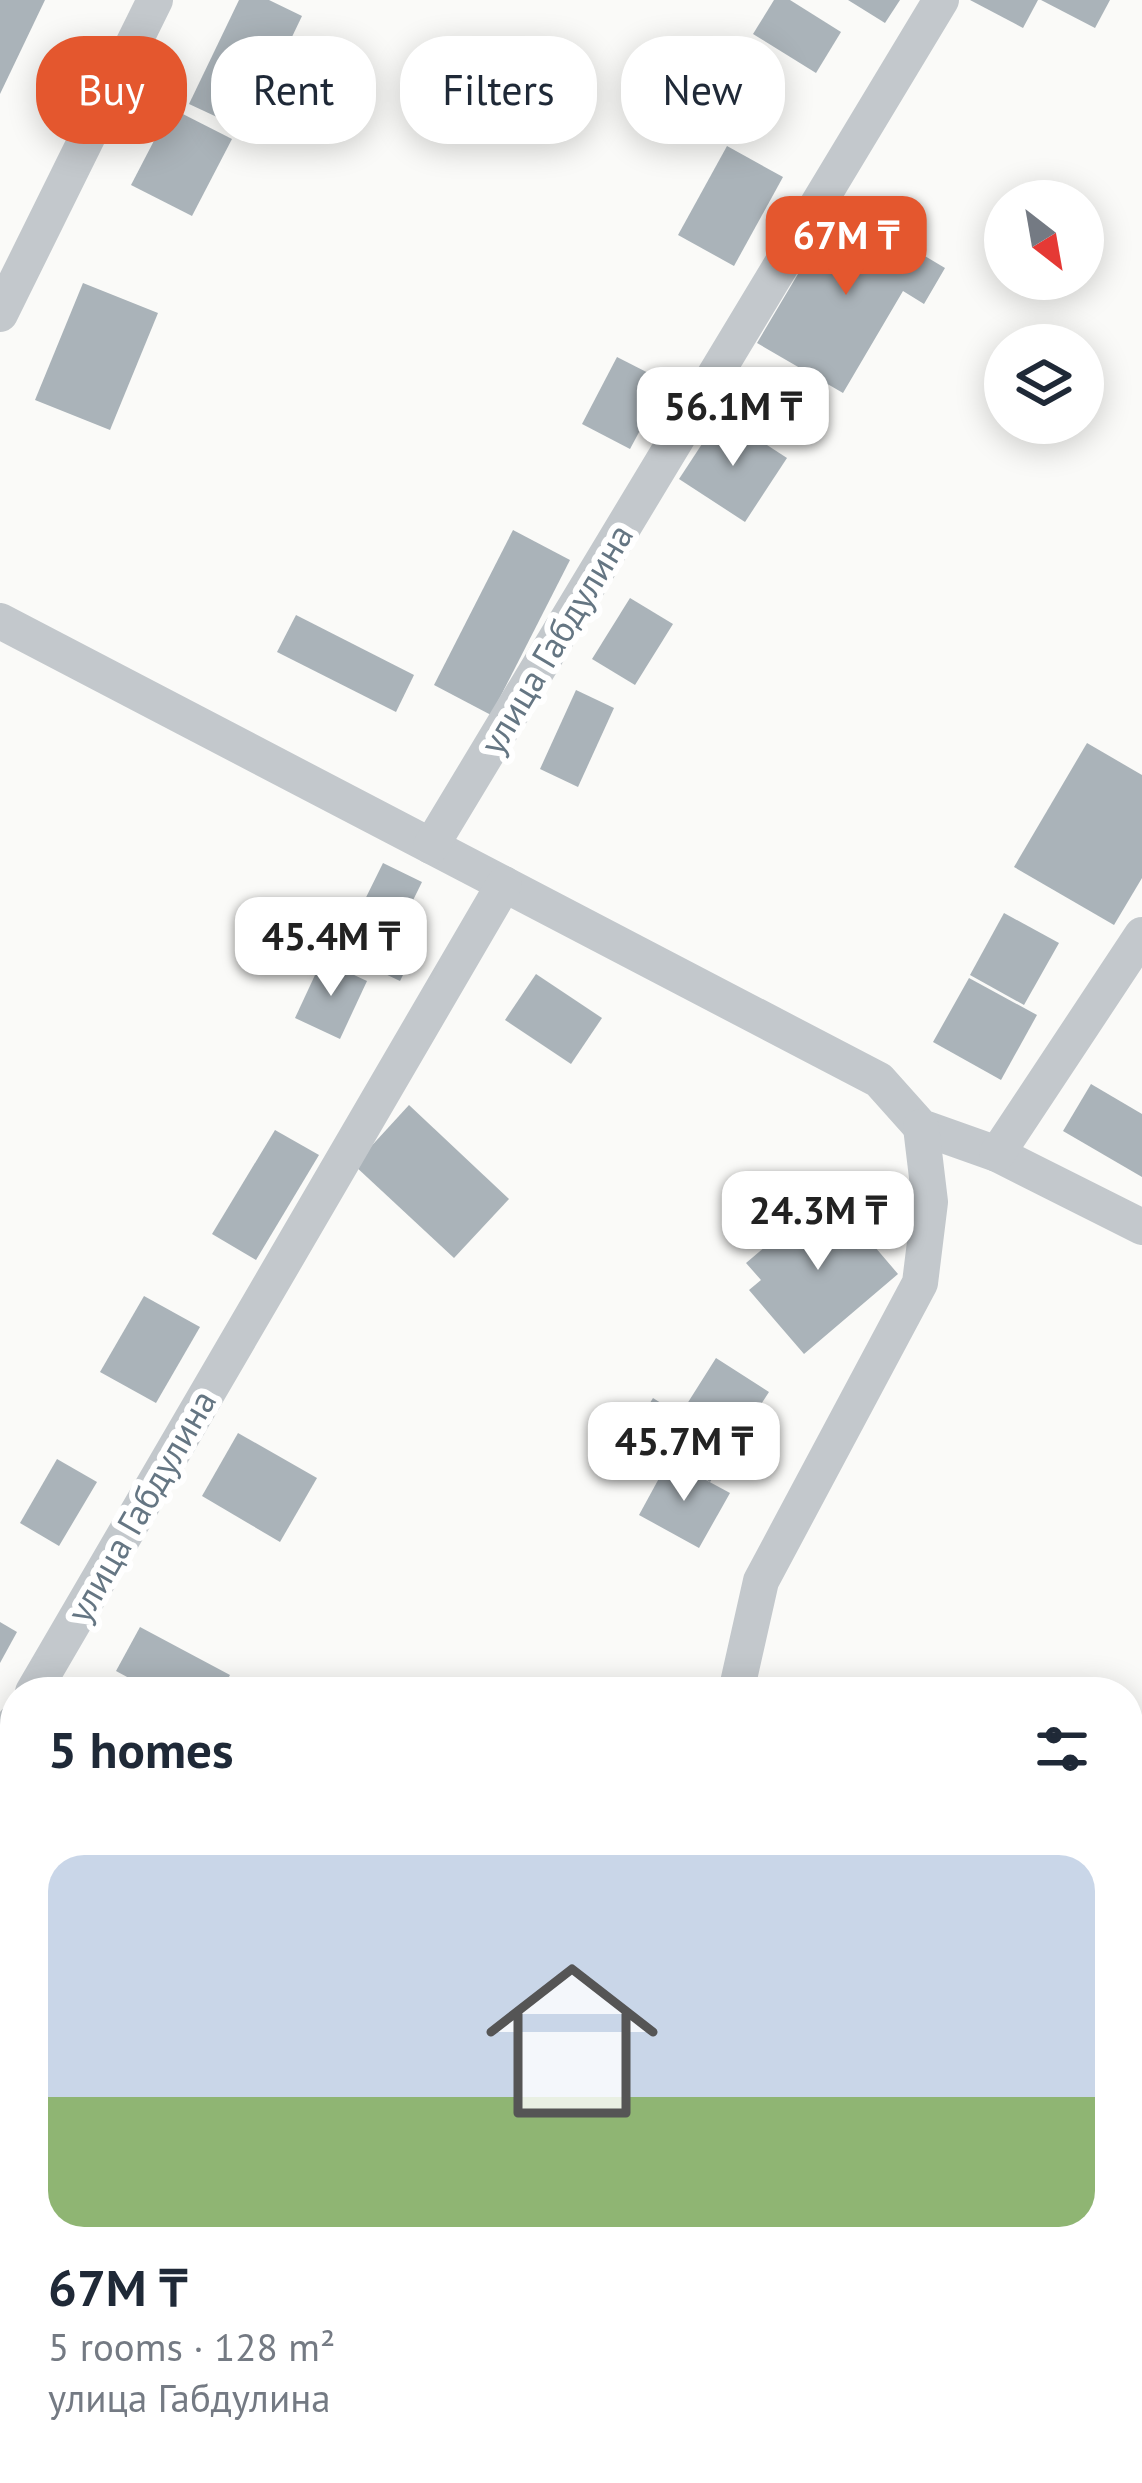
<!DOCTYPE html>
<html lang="en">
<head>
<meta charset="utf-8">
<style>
  :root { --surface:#fff; --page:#f2f2f3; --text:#1f2937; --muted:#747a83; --accent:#e4572e }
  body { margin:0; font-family:"PT Sans",sans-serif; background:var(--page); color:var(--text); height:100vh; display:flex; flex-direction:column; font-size:45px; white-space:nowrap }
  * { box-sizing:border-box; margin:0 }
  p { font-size:39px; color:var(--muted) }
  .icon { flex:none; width:66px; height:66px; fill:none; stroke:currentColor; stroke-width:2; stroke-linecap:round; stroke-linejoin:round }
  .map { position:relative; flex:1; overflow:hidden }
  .details { position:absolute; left:0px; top:1677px; width:1143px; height:807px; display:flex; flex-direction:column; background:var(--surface); border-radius:48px 48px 0 0; box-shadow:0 6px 30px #0003 }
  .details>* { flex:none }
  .top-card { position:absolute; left:36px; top:36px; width:1071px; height:108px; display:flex; gap:24px }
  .needle { width:78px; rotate:149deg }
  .fabs { position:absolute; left:984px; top:180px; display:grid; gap:24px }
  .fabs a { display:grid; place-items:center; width:120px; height:120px; border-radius:50%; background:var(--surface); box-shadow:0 6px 30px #0003; font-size:60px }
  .price { position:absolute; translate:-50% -102px; padding:0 27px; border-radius:24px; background:#fff; color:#222; font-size:39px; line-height:78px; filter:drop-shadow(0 3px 6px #0008) }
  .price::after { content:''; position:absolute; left:50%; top:72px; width:36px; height:27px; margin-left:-18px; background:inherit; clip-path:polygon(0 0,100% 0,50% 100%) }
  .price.active { background:var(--accent); color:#fff }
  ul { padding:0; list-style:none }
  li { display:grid; align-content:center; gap:24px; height:636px; padding:0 48px }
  li span { display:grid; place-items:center; height:372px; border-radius:36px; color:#555 }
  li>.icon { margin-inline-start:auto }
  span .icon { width:216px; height:216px; fill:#fffc; stroke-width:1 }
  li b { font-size:51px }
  h2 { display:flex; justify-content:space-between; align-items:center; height:144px; padding:0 48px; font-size:51px }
  .pill { padding:0 42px; border-radius:48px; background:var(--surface); box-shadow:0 6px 30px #0003; font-size:42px; line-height:108px }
  .pill.active { background:var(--accent); color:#fff }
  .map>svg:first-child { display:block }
</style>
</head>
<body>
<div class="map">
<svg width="1142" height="2483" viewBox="0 0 1142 2483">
  <rect width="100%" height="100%" fill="#fafaf8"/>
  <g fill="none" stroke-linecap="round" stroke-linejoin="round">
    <g stroke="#bbc7cb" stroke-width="12">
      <polyline points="869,2483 870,2469"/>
      <polyline points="1125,2483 1142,2473"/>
    </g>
  </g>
  <g fill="#aab3b9">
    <polygon points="0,0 45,0 0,94"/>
    <polygon points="239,0 269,0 302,16 247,131 189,104"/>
    <polygon points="774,0 790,0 841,32 816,73 753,34"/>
    <polygon points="848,0 900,0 885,23"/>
    <polygon points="970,0 1038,0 1023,28"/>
    <polygon points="1041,0 1110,0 1095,28"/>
    <polygon points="171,108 232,139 192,216 131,185"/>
    <polygon points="727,146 783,177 734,266 678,235"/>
    <polygon points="839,205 945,268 924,304 903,291 843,393 757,343"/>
    <polygon points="83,283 158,313 110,430 35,400"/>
    <polygon points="617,357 666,382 630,449 582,424"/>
    <polygon points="721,415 787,458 745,522 679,479"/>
    <polygon points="513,530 570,560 491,715 434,685"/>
    <polygon points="630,598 673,624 635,685 592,659"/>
    <polygon points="296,615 414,675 396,712 277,652"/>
    <polygon points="576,690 614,708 578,787 540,769"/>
    <polygon points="1087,743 1142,775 1142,878 1114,925 1014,867"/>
    <polygon points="383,863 422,882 391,945 413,955 400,981 339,952"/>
    <polygon points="1004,913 1059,943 1024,1005 970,975"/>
    <polygon points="322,960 367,981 340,1039 295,1018"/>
    <polygon points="536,974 602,1018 571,1064 505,1020"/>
    <polygon points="969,978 1037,1015 1001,1080 933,1042"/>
    <polygon points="1091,1084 1142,1114 1142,1177 1063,1131"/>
    <polygon points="409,1105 509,1199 454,1258 354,1165"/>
    <polygon points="275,1130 319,1155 256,1260 212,1234"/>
    <polygon points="829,1193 898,1274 804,1354 749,1290 761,1280 746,1263"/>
    <polygon points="144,1296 200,1327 156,1403 100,1372"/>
    <polygon points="716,1358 769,1392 710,1482 669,1455 659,1470 632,1452 639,1440 630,1435 653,1398 680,1415"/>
    <polygon points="238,1433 317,1478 280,1542 202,1496"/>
    <polygon points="57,1459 97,1482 59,1546 20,1523"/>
    <polygon points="669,1460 730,1493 699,1548 639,1515"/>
    <polygon points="0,1622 17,1632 0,1663"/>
    <polygon points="140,1627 230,1675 221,1692 155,1692 116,1671"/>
    <polygon points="15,1782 15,1823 0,1815"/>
    <polygon points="0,1881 15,1889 15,1978 0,1970"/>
  </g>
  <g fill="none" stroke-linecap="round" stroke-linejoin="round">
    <g stroke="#c3c8cc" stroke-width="36">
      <polyline points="0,314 155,0"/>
      <polyline points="0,621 879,1080 921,1127 997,1154 1142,1227"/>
      <polyline points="431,846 941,0"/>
      <polyline points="997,1154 1142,935"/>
      <polyline points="33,1692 504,884"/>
      <polyline points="736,1692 761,1581 920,1283 930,1202 921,1127"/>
      <polyline points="0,1748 15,1722"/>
      <polyline points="1136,2060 1142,2068"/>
      <polyline points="0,2275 15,2283"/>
      <polyline points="1128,2406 1142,2396"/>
      <polyline points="339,2469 378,2483"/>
      <polyline points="821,2469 825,2483"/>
      <polyline points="971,2469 1021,2483"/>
      <polyline points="455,2483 484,2469"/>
    </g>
  </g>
  <g text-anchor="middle" stroke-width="12" stroke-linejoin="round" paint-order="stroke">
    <g font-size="36" fill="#657683" stroke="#fff">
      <text transform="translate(556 639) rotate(-59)" y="13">улица Габдулина</text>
      <text transform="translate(141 1506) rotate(-60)" y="13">улица Габдулина</text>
    </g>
  </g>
</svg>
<div class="fabs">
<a><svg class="needle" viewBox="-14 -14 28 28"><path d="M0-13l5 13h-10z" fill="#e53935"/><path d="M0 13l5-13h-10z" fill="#747a83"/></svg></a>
<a><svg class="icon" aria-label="layers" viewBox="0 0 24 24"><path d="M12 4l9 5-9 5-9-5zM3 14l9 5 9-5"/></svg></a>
</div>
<b class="price active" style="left:846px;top:298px">67M ₸</b>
<b class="price" style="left:733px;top:469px">56.1M ₸</b>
<b class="price" style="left:331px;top:999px">45.4M ₸</b>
<b class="price" style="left:818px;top:1273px">24.3M ₸</b>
<b class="price" style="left:684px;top:1504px">45.7M ₸</b>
<div class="top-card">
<a class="pill active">Buy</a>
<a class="pill">Rent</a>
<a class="pill">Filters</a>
<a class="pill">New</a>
</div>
<section class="details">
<h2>5 homes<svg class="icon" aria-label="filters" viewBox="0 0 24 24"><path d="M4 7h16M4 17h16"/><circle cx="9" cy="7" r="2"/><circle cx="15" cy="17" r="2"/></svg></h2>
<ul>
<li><span style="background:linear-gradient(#c9d6e8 65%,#8fb573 0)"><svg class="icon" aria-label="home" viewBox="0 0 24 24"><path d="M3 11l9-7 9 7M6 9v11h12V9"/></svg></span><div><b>67M ₸</b><p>5 rooms · 128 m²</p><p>улица Габдулина</p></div></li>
</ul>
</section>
</div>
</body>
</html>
